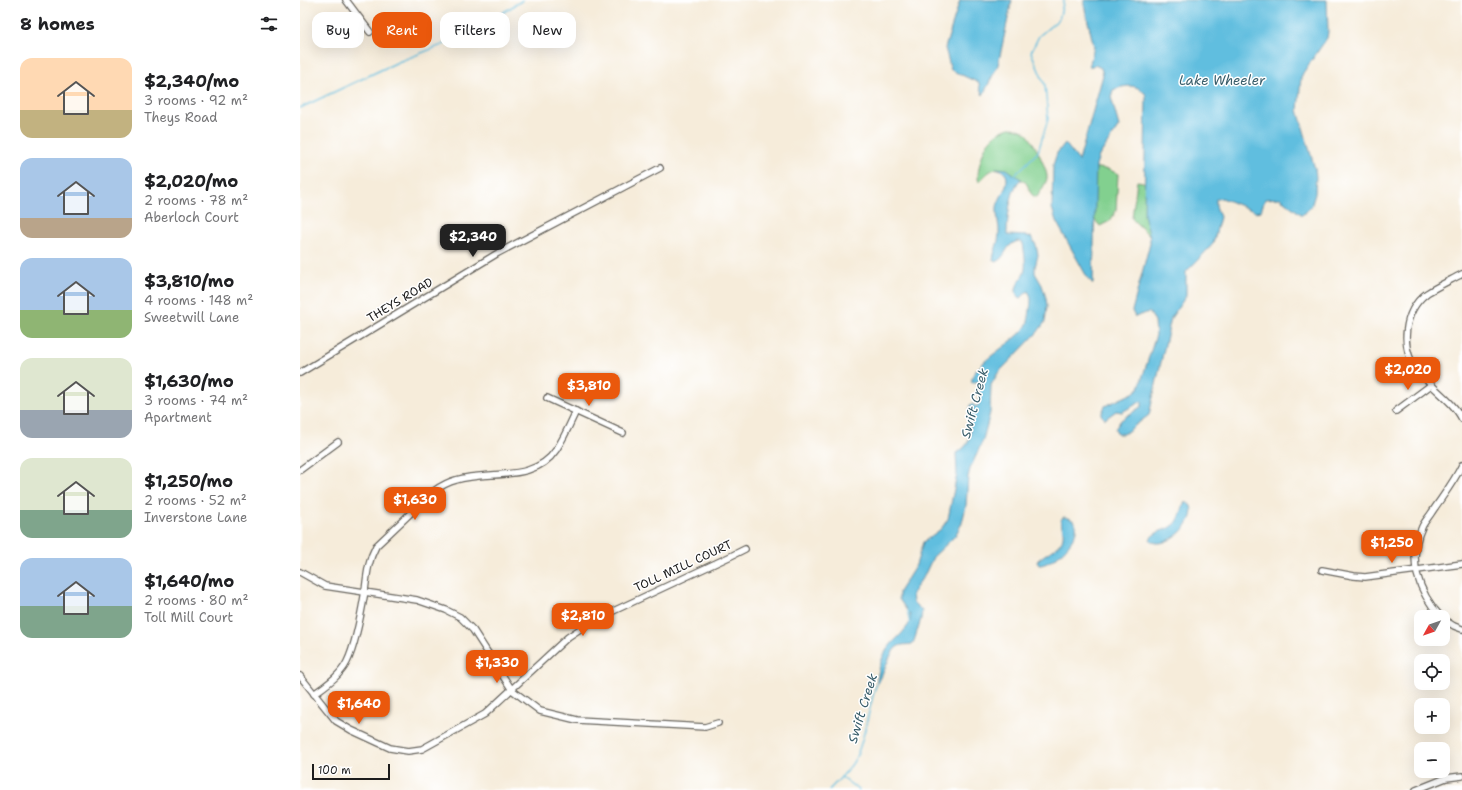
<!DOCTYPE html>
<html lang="en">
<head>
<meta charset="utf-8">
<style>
  :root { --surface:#fff; --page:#f2f2f2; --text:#202124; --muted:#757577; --accent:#ea580c }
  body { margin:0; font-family:"Shantell Sans",sans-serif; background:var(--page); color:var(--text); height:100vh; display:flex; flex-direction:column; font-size:15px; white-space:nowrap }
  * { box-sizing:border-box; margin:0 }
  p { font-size:13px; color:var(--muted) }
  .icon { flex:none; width:22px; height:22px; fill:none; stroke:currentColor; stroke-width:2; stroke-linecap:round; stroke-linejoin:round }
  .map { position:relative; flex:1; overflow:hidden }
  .sheet { display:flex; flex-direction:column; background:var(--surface); width:300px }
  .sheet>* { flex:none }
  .banner { position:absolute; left:12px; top:12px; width:380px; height:36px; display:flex; gap:8px }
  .needle { width:26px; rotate:230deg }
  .controls { position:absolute; left:1114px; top:610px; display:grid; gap:8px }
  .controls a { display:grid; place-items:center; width:36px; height:36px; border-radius:8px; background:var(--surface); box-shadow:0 4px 16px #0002; font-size:20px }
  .scale { position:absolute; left:12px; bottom:10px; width:78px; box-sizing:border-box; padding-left:4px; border:2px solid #1c1c1c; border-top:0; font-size:11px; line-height:14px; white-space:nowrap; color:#1c1c1c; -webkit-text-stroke:3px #fff; paint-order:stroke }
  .price { position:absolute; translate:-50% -34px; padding:0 9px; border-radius:8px; background:var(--accent); color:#fff; font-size:13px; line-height:26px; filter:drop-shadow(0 1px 2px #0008) }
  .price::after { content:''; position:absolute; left:50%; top:24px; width:12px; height:9px; margin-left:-6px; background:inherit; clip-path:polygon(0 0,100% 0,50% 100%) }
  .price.active { background:#222; color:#fff }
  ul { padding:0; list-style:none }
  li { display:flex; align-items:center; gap:12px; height:100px; padding:0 20px }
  li span { display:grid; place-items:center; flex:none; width:112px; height:80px; border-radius:12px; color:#555 }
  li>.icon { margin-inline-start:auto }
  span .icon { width:48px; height:48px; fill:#fffc; stroke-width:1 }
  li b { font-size:17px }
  h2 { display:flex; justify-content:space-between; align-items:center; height:48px; padding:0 20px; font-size:17px }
  .chip { padding:0 14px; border-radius:12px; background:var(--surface); box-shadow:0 4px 16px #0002; font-size:14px; line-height:36px }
  .chip.active { background:var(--accent); color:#fff }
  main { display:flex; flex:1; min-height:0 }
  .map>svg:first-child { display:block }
</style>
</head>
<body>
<main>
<section class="sheet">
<h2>8 homes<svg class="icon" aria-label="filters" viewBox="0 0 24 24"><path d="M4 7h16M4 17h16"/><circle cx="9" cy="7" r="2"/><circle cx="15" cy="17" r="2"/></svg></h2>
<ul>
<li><span style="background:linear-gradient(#ffd9b3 65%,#c2b280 0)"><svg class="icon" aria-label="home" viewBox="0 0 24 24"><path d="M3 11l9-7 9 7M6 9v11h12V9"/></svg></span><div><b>$2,340/mo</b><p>3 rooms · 92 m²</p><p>Theys Road</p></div></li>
<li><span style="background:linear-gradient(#a9c7e8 75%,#b9a48a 0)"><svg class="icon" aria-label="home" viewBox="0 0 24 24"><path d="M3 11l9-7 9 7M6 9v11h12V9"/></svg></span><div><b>$2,020/mo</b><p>2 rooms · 78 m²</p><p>Aberloch Court</p></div></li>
<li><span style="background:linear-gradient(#a9c7e8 65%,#8fb573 0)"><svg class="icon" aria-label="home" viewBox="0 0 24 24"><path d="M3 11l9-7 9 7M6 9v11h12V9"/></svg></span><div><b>$3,810/mo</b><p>4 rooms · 148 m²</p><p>Sweetwill Lane</p></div></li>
<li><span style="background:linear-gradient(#dfe7d0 65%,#9aa5b1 0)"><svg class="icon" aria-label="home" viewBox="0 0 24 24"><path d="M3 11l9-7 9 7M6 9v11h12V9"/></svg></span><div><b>$1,630/mo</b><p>3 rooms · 74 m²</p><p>Apartment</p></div></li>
<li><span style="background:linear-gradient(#dfe7d0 65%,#7fa58c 0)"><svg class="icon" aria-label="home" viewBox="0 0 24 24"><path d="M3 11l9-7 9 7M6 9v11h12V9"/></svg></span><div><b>$1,250/mo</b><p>2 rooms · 52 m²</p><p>Inverstone Lane</p></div></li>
<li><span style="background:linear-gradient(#a9c7e8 60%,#7fa58c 0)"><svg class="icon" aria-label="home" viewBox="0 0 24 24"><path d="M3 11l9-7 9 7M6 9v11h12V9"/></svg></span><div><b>$1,640/mo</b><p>2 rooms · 80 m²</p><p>Toll Mill Court</p></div></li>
</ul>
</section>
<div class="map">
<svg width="1162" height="790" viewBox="0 0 1162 790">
  <rect width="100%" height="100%" fill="#fff"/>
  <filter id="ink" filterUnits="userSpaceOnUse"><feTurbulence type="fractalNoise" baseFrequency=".025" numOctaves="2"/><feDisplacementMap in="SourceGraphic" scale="8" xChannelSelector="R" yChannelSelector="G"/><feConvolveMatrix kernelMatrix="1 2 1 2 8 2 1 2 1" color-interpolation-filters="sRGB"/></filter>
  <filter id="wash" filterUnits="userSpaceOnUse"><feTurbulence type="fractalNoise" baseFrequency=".012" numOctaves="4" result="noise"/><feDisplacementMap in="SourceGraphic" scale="16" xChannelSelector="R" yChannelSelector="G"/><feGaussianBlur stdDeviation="0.9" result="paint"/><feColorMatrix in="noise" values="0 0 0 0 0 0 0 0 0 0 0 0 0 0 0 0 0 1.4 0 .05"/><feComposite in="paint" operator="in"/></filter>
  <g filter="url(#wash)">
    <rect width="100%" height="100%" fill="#f6ecda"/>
    <g fill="#82d08f" stroke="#4f7656">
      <path d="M709,128C715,128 721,129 726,133C732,138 748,170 747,178C747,182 739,194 737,197C729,196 730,188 726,183C724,180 719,178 716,176C699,164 692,167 679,182C675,174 684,146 690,140C695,134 701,131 709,128Z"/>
      <polygon points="792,167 810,170 818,174 816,211 810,221 800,226 789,214"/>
      <polygon points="837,181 843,182 859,191 851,238 847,233 834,221 832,218"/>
    </g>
    <g fill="#61bedf" stroke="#3e6d7e">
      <polygon points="660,0 712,0 698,65 683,95 680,90 679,83 651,70 645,48"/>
      <path d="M784,0H1027L1028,32L1027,38L1003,73L1001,78L998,110L1015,169L1016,177L1015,194L1011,207L1002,215L980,198L965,199L961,211L956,212L922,198L916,199V206L920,217L913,244L886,272V296L871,318L849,415L824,434H818L815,429L821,420L842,406V401L822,412L816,411L805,419L801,415L805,406L833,393L839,388L856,335L855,321L849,312L835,317L832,311L850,243V237L844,215L846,95C837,83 825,85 813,90L811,97L819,126L799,156L796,165L793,284L787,277L756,221L752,208L753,165L757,153L765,143L779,161L803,75L801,68L795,65L789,67L794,47L784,5Z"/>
      <path d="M696,168L707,169L722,180H720C710,190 707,221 707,235L727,236L731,237L736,245L738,255L735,267V273L742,285L746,298L747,306L745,322L737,333L698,373L691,385L690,413L683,440L670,469L668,477L666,506L662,523L655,536L633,557L626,572L612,594L613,602L622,611L621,619L614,641L612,644C607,645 601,644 597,647C588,654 584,676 576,686C578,673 580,659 588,648C595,639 605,632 610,622V615L599,599V592L616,565L623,542L641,529L648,519L657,474L656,453C679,442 666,422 670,405L672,404L676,407L679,404L680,383L678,381L672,383C668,366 714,343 724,329C729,323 729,316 730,309C731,303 732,296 728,291L721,298L718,297C712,287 721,281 724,273C727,265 724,252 723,243L718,241C704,245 707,258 695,262L693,260C694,251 698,244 699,235C700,227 696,216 697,207C699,195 719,175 696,168Z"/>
      <path d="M885,502L890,504C901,524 859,554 850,539C856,530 866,531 874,525C881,519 881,510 885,502Z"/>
      <path d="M764,517C797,522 755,566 739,565L737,562L738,560C755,546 770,546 760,520Z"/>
    </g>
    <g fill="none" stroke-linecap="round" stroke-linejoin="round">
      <g stroke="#61bedf" stroke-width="1.5">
        <polyline points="0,108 98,62 147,43 175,30 223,0"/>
        <polyline points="714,176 738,152 748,119 745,85 731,52 739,36 759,19 764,0"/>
        <polyline points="607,609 610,625"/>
        <polyline points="541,777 559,790"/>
        <path d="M529,790C538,780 551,769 556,757C567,733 568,707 577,683"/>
      </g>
    </g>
  </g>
  <g filter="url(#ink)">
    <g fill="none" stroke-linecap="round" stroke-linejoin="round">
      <defs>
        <g id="street">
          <polyline points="46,0 70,32"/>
          <path d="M1162,274C1151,280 1138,286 1127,293C1103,311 1099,350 1119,372C1132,388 1153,401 1162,419"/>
          <polyline points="0,373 198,253 360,168"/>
          <polyline points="247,398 323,433"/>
          <polyline points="1096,411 1131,385"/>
          <polyline points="0,470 38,442"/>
          <polyline points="1022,570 1054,576 1065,577 1162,564"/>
          <polyline points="0,572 25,586 117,600 146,610 160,617 173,630 212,690 240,711 277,720 405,727 418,723"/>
          <path d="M1141,617C1118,592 1107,559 1122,527C1124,522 1129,517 1132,512C1142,497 1154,482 1162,465"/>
          <polyline points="1143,619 1154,626 1162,629"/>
          <polyline points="0,676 36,721 51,730 90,748 108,751 122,749 185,714 268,637 292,621 431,556 445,549"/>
          <path d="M14,694C26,685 40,676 47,662C55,646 62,609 65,591C67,574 68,561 76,546L134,491C141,486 148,482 156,480C189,470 234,483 256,450C264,438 270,424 276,411"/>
          <polyline points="1116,790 1146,778 1162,776"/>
        </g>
      </defs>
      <use href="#street" stroke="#68655e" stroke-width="8"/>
      <use href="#street" stroke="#fff" stroke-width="5.5"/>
    </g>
  </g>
  <g text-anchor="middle" stroke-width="3" stroke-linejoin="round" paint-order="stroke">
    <g font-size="12" fill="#1c1c1c" stroke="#fff">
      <text transform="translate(100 300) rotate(-31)" y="4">THEYS ROAD</text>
      <text transform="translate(383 566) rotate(-25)" y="4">TOLL MILL COURT</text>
    </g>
    <g font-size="13" font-style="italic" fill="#385d6a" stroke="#fff">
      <text x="922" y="85">Lake Wheeler</text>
      <text transform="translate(674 403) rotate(-75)" y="5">Swift Creek</text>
      <text transform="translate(562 708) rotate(-73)" y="5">Swift Creek</text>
    </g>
  </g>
</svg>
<div class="controls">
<a><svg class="needle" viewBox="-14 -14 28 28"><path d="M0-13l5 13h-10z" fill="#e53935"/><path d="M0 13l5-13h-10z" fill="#757577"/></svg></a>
<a><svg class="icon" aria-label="locate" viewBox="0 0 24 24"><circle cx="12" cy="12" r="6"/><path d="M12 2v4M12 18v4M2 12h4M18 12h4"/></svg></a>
<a>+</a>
<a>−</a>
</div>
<div class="scale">100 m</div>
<b class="price active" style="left:173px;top:258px">$2,340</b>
<b class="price" style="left:1108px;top:391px">$2,020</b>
<b class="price" style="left:289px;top:407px">$3,810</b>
<b class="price" style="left:115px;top:521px">$1,630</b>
<b class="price" style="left:1092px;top:564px">$1,250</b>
<b class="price" style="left:283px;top:637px">$2,810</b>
<b class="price" style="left:197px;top:684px">$1,330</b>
<b class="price" style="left:59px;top:725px">$1,640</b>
<div class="banner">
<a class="chip">Buy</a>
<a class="chip active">Rent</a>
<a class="chip">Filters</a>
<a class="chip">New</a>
</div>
</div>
</main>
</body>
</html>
